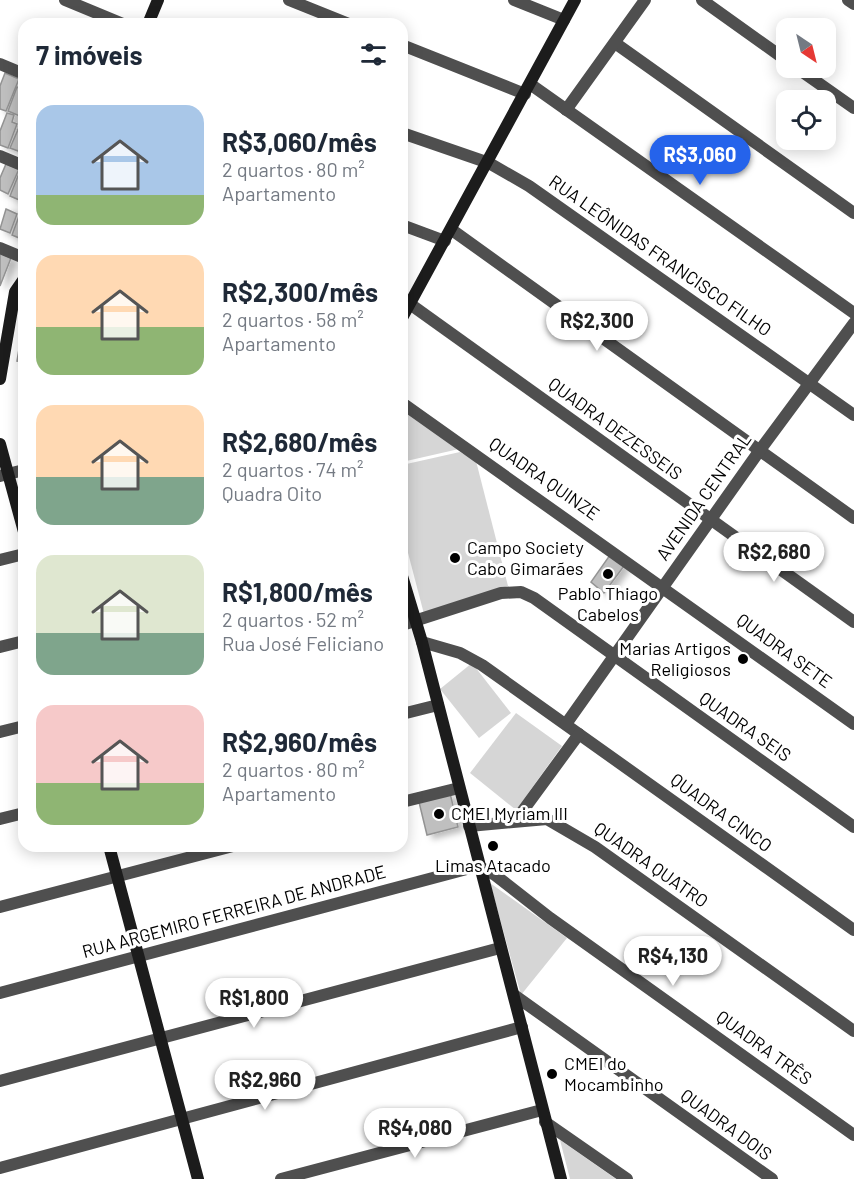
<!DOCTYPE html>
<html lang="pt">
<head>
<meta charset="utf-8">
<style>
  :root { --surface:#fff; --page:#f2f2f3; --text:#1f2937; --muted:#747a83; --accent:#2563eb }
  body { margin:0; font-family:Barlow,sans-serif; background:var(--page); color:var(--text); height:100vh; display:flex; flex-direction:column; font-size:22px; white-space:nowrap }
  * { box-sizing:border-box; margin:0 }
  p { font-size:20px; color:var(--muted) }
  .icon { flex:none; width:33px; height:33px; fill:none; stroke:currentColor; stroke-width:2; stroke-linecap:round; stroke-linejoin:round }
  .map { position:relative; flex:1; overflow:hidden }
  .panel { position:absolute; left:18px; top:18px; width:390px; height:834px; display:flex; flex-direction:column; background:var(--surface); border-radius:18px; box-shadow:0 3px 15px #0003 }
  .panel>* { flex:none }
  .needle { width:39px; rotate:145deg }
  .tools { position:absolute; left:776px; top:18px; display:grid; gap:12px }
  .tools a { display:grid; place-items:center; width:60px; height:60px; border-radius:12px; background:var(--surface); box-shadow:0 3px 15px #0003; font-size:30px }
  .price { position:absolute; translate:-50% -51px; padding:0 14px; border-radius:21px; background:#fff; color:#222; font-size:20px; line-height:39px; filter:drop-shadow(0 2px 3px #0008) }
  .price::after { content:''; position:absolute; left:50%; top:36px; width:18px; height:14px; margin-left:-9px; background:inherit; clip-path:polygon(0 0,100% 0,50% 100%) }
  .price.on { background:var(--accent); color:#fff }
  ul { padding:0; list-style:none }
  li { display:flex; align-items:center; gap:18px; height:150px; padding:0 18px }
  li span { display:grid; place-items:center; flex:none; width:168px; height:120px; border-radius:18px; color:#555 }
  li>.icon { margin-inline-start:auto }
  span .icon { width:72px; height:72px; fill:#fffc; stroke-width:1 }
  li b { font-size:26px }
  h2 { display:flex; justify-content:space-between; align-items:center; height:72px; padding:0 18px; font-size:26px }
  .map>svg:first-child { display:block }
</style>
</head>
<body>
<div class="map">
<svg width="854" height="1179" viewBox="0 0 854 1179">
  <defs>
    <filter id="shadow"><feDropShadow dx="6" dy="3.5" stdDeviation="3" flood-color="#0004"/></filter>
  </defs>
  <rect width="100%" height="100%" fill="#fff"/>
  <g fill="#d6d6d6">
    <polygon points="402,411 413,415 459,449 402,462"/>
    <polygon points="460,452 476,461 508,586 424,614 402,530 402,465"/>
    <polygon points="472,663 511,713 479,738 440,689"/>
    <polygon points="516,713 562,746 516,810 470,773"/>
    <polygon points="490,883 567,938 521,995"/>
    <polygon points="560,1140 616,1179 570,1179"/>
  </g>
  <g fill="#bfbfbf" stroke="#939393" stroke-width="1.5" filter="url(#shadow)">
    <polygon points="5,73 19,79 6,111 0,109 0,86"/>
    <polygon points="17,87 24,90 22,117 8,111"/>
    <polygon points="7,113 14,115 12,122 17,124 8,148 0,145 0,131"/>
    <polygon points="20,125 24,126 24,143 22,142 18,151 10,148"/>
    <polygon points="6,164 19,169 8,194 0,190 0,178"/>
    <polygon points="20,171 24,173 24,202 10,196"/>
    <polygon points="22,208 24,209 24,240 12,235"/>
    <polygon points="6,209 17,214 10,233 0,229"/>
    <polygon points="0,253 11,258 0,286"/>
    <polygon points="20,343 24,343 24,362 17,361"/>
    <polygon points="610,555 624,566 604,593 591,582"/>
    <polygon points="450,793 458,827 427,835 419,802"/>
  </g>
  <g fill="none" stroke-linecap="round" stroke-linejoin="round">
    <g stroke="#4f4f4f" stroke-width="12">
      <polyline points="65,0 123,24"/>
      <polyline points="289,0 349,24"/>
      <polyline points="514,0 564,20"/>
      <polyline points="702,0 786,60"/>
      <polyline points="848,0 854,4"/>
      <polyline points="615,43 854,213"/>
      <polyline points="402,45 525,94"/>
      <polyline points="0,64 24,74"/>
      <polyline points="797,68 854,108"/>
      <polyline points="530,84 854,313"/>
      <polyline points="566,110 645,0"/>
      <polyline points="402,133 489,163 529,186 854,415"/>
      <polyline points="0,156 24,166"/>
      <polyline points="402,225 445,241"/>
      <polyline points="452,230 854,518"/>
      <polyline points="0,248 24,258"/>
      <polyline points="410,304 854,622"/>
      <polyline points="402,403 854,724"/>
      <polyline points="0,476 24,470"/>
      <polyline points="0,560 24,554"/>
      <polyline points="402,625 501,593 521,592 534,598 854,827"/>
      <polyline points="422,642 460,653 482,665 854,930"/>
      <polyline points="0,647 24,641"/>
      <polyline points="402,714 438,705"/>
      <polyline points="566,724 760,450 854,323"/>
      <polyline points="0,732 24,726"/>
      <polyline points="402,802 459,788"/>
      <polyline points="0,819 24,813"/>
      <polyline points="516,820 579,734"/>
      <polyline points="469,826 547,819 595,847 854,1031"/>
      <polyline points="0,907 233,846"/>
      <polyline points="0,993 478,866 495,875 550,918 854,1135"/>
      <polyline points="514,995 772,1179"/>
      <polyline points="0,1081 500,948"/>
      <polyline points="545,1122 627,1179"/>
      <polyline points="0,1168 522,1027"/>
      <polyline points="281,1179 542,1110"/>
    </g>
    <g stroke="#1c1c1c" stroke-width="12">
      <polyline points="148,24 158,0"/>
      <polyline points="402,318 575,0"/>
      <polyline points="0,379 15,292 24,279"/>
      <polyline points="0,444 24,532"/>
      <polyline points="402,576 422,642 561,1179"/>
      <polyline points="109,846 198,1179"/>
    </g>
  </g>
  <g fill="#000" stroke="#fff" stroke-width="2">
    <circle cx="455" cy="558" r="6"/>
    <circle cx="608" cy="574" r="6"/>
    <circle cx="743" cy="659" r="6"/>
    <circle cx="439" cy="814" r="6"/>
    <circle cx="493" cy="846" r="6"/>
    <circle cx="552" cy="1074" r="6"/>
  </g>
  <g text-anchor="middle" stroke-width="6" stroke-linejoin="round" paint-order="stroke">
    <g font-size="18" fill="#000" stroke="#fff">
      <text transform="translate(660 256) rotate(35)" y="6">RUA LEÔNIDAS FRANCISCO FILHO</text>
      <text transform="translate(615 429) rotate(36)" y="6">QUADRA DEZESSEIS</text>
      <text transform="translate(544 479) rotate(35)" y="6">QUADRA QUINZE</text>
      <text transform="translate(704 497) rotate(-55)" y="6">AVENIDA CENTRAL</text>
      <text transform="translate(784 651) rotate(36)" y="6">QUADRA SETE</text>
      <text transform="translate(745 727) rotate(35)" y="6">QUADRA SEIS</text>
      <text transform="translate(721 813) rotate(36)" y="6">QUADRA CINCO</text>
      <text transform="translate(651 865) rotate(35)" y="6">QUADRA QUATRO</text>
      <text transform="translate(234 912) rotate(-15)" y="6">RUA ARGEMIRO FERREIRA DE ANDRADE</text>
      <text transform="translate(764 1048) rotate(36)" y="6">QUADRA TRÊS</text>
      <text transform="translate(726 1125) rotate(36)" y="6">QUADRA DOIS</text>
    </g>
    <g font-size="18" fill="#000" stroke="#fff" text-anchor="start">
      <text x="467" y="554">Campo Society<tspan x="467" dy="21">Cabo Gimarães</tspan></text>
      <text x="608" y="600" text-anchor="middle">Pablo Thiago<tspan x="608" dy="21">Cabelos</tspan></text>
      <text x="731" y="655" text-anchor="end">Marias Artigos<tspan x="731" dy="21">Religiosos</tspan></text>
      <text x="451" y="820">CMEI Myriam III</text>
      <text x="493" y="872" text-anchor="middle">Limas Atacado</text>
      <text x="564" y="1070">CMEI do<tspan x="564" dy="21">Mocambinho</tspan></text>
    </g>
  </g>
</svg>
<div class="tools">
<a><svg class="needle" viewBox="-14 -14 28 28"><path d="M0-13l5 13h-10z" fill="#e53935"/><path d="M0 13l5-13h-10z" fill="#747a83"/></svg></a>
<a><svg class="icon" aria-label="locate" viewBox="0 0 24 24"><circle cx="12" cy="12" r="6"/><path d="M12 2v4M12 18v4M2 12h4M18 12h4"/></svg></a>
</div>
<b class="price on" style="left:700px;top:186px">R$3,060</b>
<b class="price" style="left:597px;top:352px">R$2,300</b>
<b class="price" style="left:774px;top:583px">R$2,680</b>
<b class="price" style="left:673px;top:987px">R$4,130</b>
<b class="price" style="left:254px;top:1029px">R$1,800</b>
<b class="price" style="left:265px;top:1111px">R$2,960</b>
<b class="price" style="left:415px;top:1159px">R$4,080</b>
<section class="panel">
<h2>7 imóveis<svg class="icon" aria-label="filters" viewBox="0 0 24 24"><path d="M4 7h16M4 17h16"/><circle cx="9" cy="7" r="2"/><circle cx="15" cy="17" r="2"/></svg></h2>
<ul>
<li><span style="background:linear-gradient(#a9c7e8 75%,#8fb573 0)"><svg class="icon" aria-label="home" viewBox="0 0 24 24"><path d="M3 11l9-7 9 7M6 9v11h12V9"/></svg></span><div><b>R$3,060/mês</b><p>2 quartos · 80 m²</p><p>Apartamento</p></div></li>
<li><span style="background:linear-gradient(#ffd9b3 60%,#8fb573 0)"><svg class="icon" aria-label="home" viewBox="0 0 24 24"><path d="M3 11l9-7 9 7M6 9v11h12V9"/></svg></span><div><b>R$2,300/mês</b><p>2 quartos · 58 m²</p><p>Apartamento</p></div></li>
<li><span style="background:linear-gradient(#ffd9b3 60%,#7fa58c 0)"><svg class="icon" aria-label="home" viewBox="0 0 24 24"><path d="M3 11l9-7 9 7M6 9v11h12V9"/></svg></span><div><b>R$2,680/mês</b><p>2 quartos · 74 m²</p><p>Quadra Oito</p></div></li>
<li><span style="background:linear-gradient(#dfe7d0 65%,#7fa58c 0)"><svg class="icon" aria-label="home" viewBox="0 0 24 24"><path d="M3 11l9-7 9 7M6 9v11h12V9"/></svg></span><div><b>R$1,800/mês</b><p>2 quartos · 52 m²</p><p>Rua José Feliciano</p></div></li>
<li><span style="background:linear-gradient(#f6c9c9 65%,#8fb573 0)"><svg class="icon" aria-label="home" viewBox="0 0 24 24"><path d="M3 11l9-7 9 7M6 9v11h12V9"/></svg></span><div><b>R$2,960/mês</b><p>2 quartos · 80 m²</p><p>Apartamento</p></div></li>
</ul>
</section>
</div>
</body>
</html>
